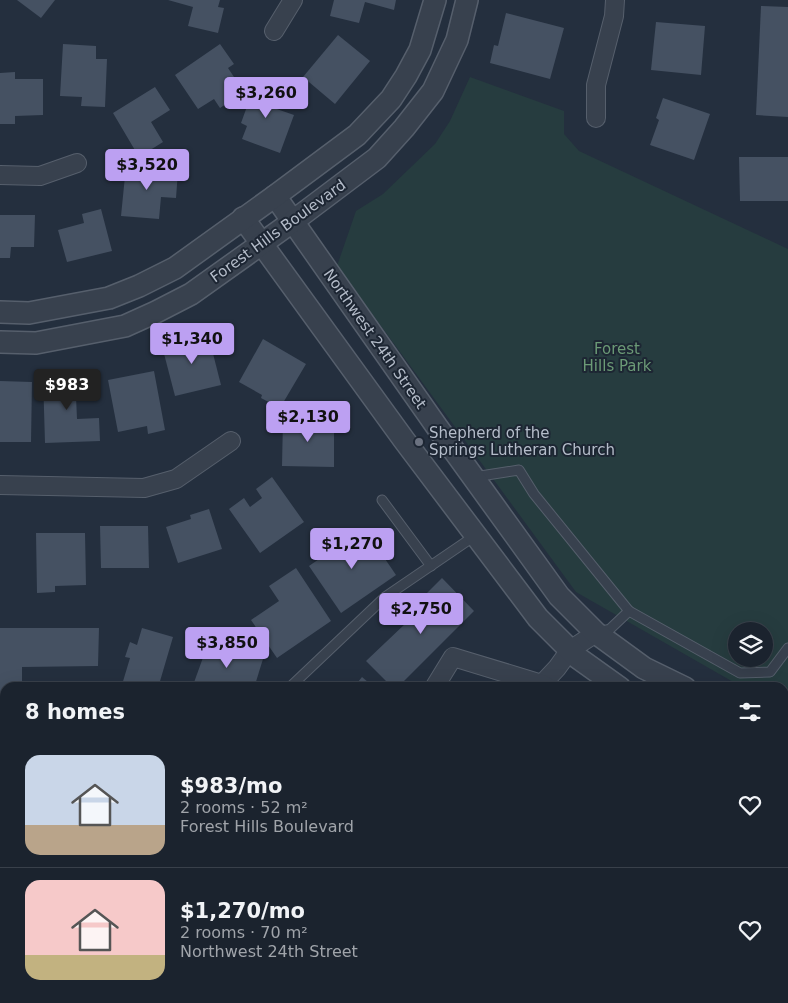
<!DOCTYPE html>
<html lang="en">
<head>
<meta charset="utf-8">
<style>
  :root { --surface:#1b232e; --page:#242b36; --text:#f1f3f6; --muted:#a0a4aa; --line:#39404a; --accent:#bca0f2 }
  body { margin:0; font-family:"DejaVu Sans",sans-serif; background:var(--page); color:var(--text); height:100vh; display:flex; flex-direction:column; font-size:19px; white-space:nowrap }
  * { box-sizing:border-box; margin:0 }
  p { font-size:16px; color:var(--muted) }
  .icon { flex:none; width:28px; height:28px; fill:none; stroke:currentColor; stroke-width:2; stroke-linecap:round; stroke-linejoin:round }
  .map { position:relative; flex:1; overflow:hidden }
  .sheet { position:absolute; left:0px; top:682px; width:789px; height:321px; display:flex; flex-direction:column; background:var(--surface); border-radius:15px 15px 0 0; box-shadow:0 5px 20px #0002,0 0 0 1px var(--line) }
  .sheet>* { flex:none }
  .controls { position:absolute; left:728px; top:622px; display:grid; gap:10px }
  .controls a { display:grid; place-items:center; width:45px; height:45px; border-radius:50%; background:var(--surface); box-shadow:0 5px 20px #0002,0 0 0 1px var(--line); font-size:25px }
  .price { position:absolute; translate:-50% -42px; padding:0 11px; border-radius:5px; background:var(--accent); color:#111; font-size:16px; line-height:32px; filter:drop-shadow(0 1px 2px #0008) }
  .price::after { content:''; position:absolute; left:50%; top:30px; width:15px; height:11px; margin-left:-8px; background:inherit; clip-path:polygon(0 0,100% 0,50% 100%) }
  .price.selected { background:#222; color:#fff }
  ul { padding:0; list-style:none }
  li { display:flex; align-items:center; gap:15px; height:125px; padding:0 25px }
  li+li { border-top:1px solid var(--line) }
  li span { display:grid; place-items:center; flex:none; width:140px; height:100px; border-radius:15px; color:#555 }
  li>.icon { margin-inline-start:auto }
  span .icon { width:60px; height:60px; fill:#fffc; stroke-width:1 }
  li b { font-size:21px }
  h2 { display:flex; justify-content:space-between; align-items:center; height:60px; padding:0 25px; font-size:21px }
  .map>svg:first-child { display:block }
</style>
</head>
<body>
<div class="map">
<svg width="788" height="1003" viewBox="0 0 788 1003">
  <rect width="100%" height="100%" fill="#242f3e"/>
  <path fill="#263c3f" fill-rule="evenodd" d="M470,77L564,111V134L579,151L788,249V714L784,712V688L742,687L576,592L337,266L356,211L383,194L435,144L450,121ZM736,631H764V659H736Z"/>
  <g fill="#455162">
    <polygon points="17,0 55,0 41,18"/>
    <polygon points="168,0 220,0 218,7 224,8 218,33 188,26 193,7"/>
    <polygon points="334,0 396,0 394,10 365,2 359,23 330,16"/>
    <polygon points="761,6 788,7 788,117 756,115"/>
    <polygon points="506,13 564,28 550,79 490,63 494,45 498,46"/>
    <polygon points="656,22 705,26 701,75 651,70"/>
    <polygon points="338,35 370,61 335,104 303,77"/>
    <polygon points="63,44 96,46 96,59 107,59 105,107 81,106 82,97 60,96"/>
    <polygon points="220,44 234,64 228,68 244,92 220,108 214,99 198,109 175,75"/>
    <polygon points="15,72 15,79 43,79 43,115 15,116 15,124 0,124 0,73"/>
    <polygon points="257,79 278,86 271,107 294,115 280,153 242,139 247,126 241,123"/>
    <polygon points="155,87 170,110 151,122 163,142 139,157 113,113"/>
    <polygon points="663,98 710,114 694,160 650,145 659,120 656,118"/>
    <polygon points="739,157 788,157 788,201 740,201"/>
    <polygon points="126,166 178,171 176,198 161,197 159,219 121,216"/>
    <polygon points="101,209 112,251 67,262 58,230 84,223 82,214"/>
    <polygon points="0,215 35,215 34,247 11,247 10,258 0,258"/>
    <polygon points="208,334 221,385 175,396 162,346"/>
    <polygon points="263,339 306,364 280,408 261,398 262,395 239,382"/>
    <polygon points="154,371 165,430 148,434 147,426 118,432 108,380"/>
    <polygon points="88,375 89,396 76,396 77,419 99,418 100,441 45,443 43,376"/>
    <polygon points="0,381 32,382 31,442 0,442"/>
    <polygon points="283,419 334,420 334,467 282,466"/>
    <polygon points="272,477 304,522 260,553 229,509 244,498 250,507 262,498 256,489"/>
    <polygon points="209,509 222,549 178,563 166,527 191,519 190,515"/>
    <polygon points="100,526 148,526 149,568 101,568"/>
    <polygon points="364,528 396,575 341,613 309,566"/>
    <polygon points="36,533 85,533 86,585 55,586 55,592 37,593"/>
    <polygon points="296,568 331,621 277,658 251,620 279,601 269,586"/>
    <polygon points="442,578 474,611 397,688 393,688 366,661 425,605 420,600"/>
    <polygon points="0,628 99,628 98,666 22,667 22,681 29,681 29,688 5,688 5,727 0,727"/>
    <polygon points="142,628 173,637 158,688 121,688 130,658 125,657 130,642 137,645"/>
    <polygon points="209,641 263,659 254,688 192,688"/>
    <polygon points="362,677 375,688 353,688"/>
  </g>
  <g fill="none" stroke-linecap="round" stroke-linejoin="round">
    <defs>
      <g id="service">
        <polyline points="474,477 519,470 534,494 629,611"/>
        <polyline points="382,500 431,566"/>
        <polyline points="598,632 610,629 629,611 740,673 770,672 788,648"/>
        <polyline points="289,688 385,597 476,535"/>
        <polyline points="0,765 5,767"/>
      </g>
      <g id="minor">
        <polyline points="274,31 293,0"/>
        <polyline points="596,118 596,85 614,16 615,0"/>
        <polyline points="0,175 40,176 77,163"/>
        <polyline points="0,485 144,488 176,479 231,441"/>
        <polyline points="542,684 557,668 570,650 596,633"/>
        <polyline points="434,688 453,657 542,684 549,688"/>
        <polyline points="548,999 557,1003"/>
        <polyline points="587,1003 600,999"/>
      </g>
      <g id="tertiary">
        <polyline points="275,196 437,427 559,596 596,633 644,668 685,688"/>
        <polyline points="243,218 404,440 538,618 578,658 620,688"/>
        <polyline points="0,312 29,313 109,298 139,286 175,268 275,196 357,135 391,99 406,76 420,50 435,0"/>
        <polyline points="0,342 36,343 125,326 156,312 191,294 292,222 377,158 404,128 433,91 457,40 467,0"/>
        <polyline points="784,733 788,735"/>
        <polyline points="784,790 788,780"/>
        <polyline points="784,874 788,865"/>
        <polyline points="689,1003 690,999"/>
        <polyline points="723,1003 725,999"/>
      </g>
      <g id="secondary">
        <polyline points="0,833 5,834"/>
        <polyline points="0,867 5,869"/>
        <polyline points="348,999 358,1003"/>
        <polyline points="417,999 426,1003"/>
      </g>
    </defs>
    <use href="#service" stroke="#565f6c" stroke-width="11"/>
    <use href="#minor" stroke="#565f6c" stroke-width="20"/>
    <use href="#tertiary" stroke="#565f6c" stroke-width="24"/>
    <use href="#secondary" stroke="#565f6c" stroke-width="28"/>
    <use href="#service" stroke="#38414e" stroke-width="9"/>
    <use href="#minor" stroke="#38414e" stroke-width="18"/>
    <use href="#tertiary" stroke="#38414e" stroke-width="21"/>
    <use href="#secondary" stroke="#465061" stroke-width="25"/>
  </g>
  <circle fill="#6b7280" stroke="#1d2633" stroke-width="2" cx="419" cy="442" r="5"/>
  <g text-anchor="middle" stroke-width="4" stroke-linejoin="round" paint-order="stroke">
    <g font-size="15" fill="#b4bcc9" stroke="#1d2633">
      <text transform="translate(278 231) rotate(-36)" y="5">Forest Hills Boulevard</text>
      <text transform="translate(375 339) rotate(55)" y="5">Northwest 24th Street</text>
    </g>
    <g font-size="15" fill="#6b9a76" stroke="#1d2633">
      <text x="617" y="354">Forest<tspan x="617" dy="17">Hills Park</tspan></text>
    </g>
    <g font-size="15" fill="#b4bcc9" stroke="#1d2633" text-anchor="start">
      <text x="429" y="438">Shepherd of the<tspan x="429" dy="17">Springs Lutheran Church</tspan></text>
    </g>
  </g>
</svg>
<div class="controls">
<a><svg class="icon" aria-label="layers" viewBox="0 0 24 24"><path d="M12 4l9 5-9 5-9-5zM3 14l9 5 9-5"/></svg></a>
</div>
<b class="price" style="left:266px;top:119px">$3,260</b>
<b class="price" style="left:147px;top:191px">$3,520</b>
<b class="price" style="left:192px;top:365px">$1,340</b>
<b class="price selected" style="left:67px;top:411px">$983</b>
<b class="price" style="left:308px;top:443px">$2,130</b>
<b class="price" style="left:352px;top:570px">$1,270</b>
<b class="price" style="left:421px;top:635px">$2,750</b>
<b class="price" style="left:227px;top:669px">$3,850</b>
<section class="sheet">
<h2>8 homes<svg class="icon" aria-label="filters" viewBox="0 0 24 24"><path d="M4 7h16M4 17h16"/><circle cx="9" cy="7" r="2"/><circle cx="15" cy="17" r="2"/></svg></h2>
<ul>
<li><span style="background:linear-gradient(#c9d6e8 70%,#b9a48a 0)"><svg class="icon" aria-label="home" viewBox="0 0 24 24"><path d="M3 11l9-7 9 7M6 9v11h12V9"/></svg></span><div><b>$983/mo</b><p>2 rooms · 52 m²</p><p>Forest Hills Boulevard</p></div><svg class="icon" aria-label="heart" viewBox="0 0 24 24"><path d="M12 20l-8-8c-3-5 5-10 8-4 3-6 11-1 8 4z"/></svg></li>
<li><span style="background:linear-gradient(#f6c9c9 75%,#c2b280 0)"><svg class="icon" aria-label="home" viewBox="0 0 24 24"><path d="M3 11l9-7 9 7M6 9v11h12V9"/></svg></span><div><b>$1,270/mo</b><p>2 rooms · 70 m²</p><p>Northwest 24th Street</p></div><svg class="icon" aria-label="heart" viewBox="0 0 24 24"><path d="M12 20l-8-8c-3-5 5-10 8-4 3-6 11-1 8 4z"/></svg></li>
</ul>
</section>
</div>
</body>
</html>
